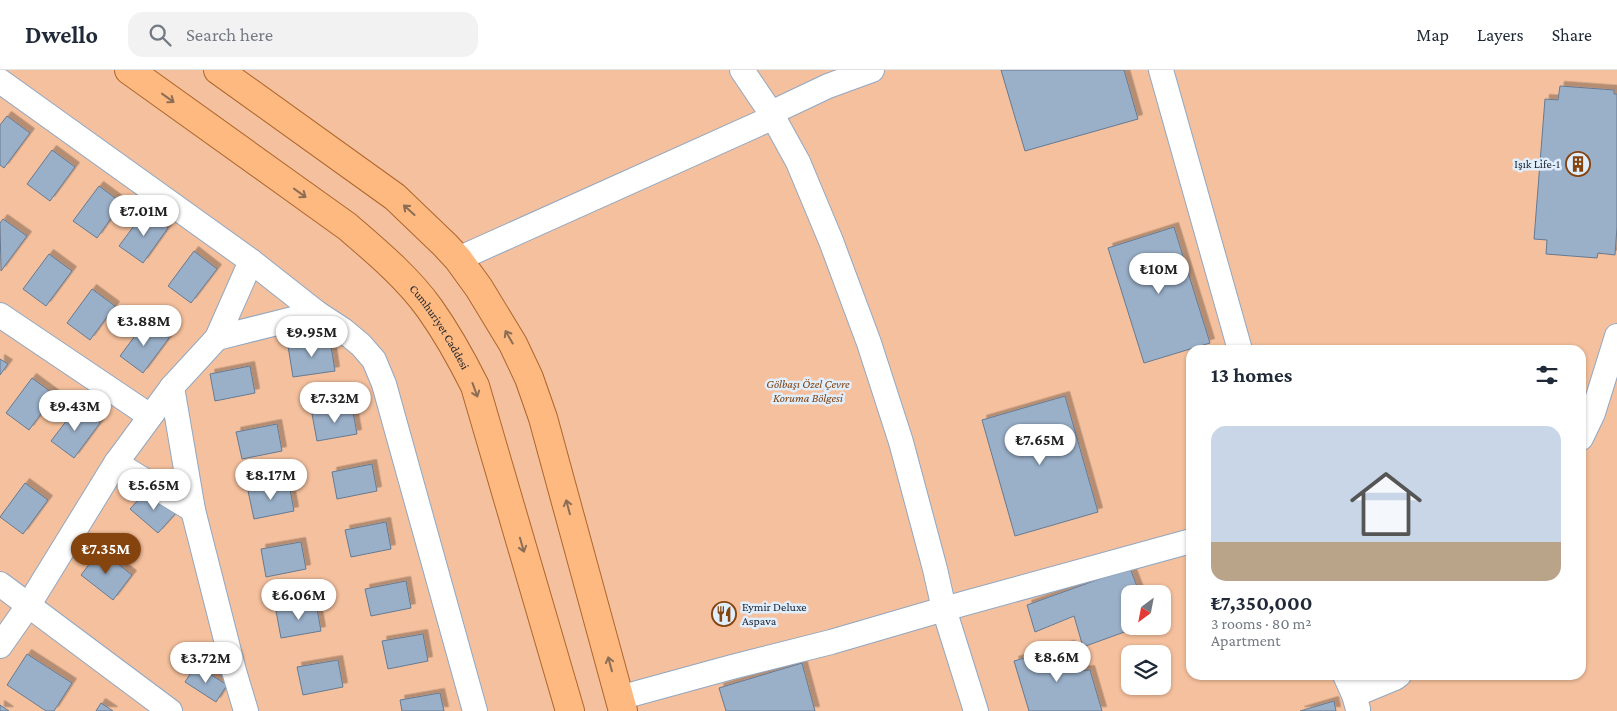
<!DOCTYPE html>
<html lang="en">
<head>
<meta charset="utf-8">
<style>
  :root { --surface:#fff; --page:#f2f2f3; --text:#1f2937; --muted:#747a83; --line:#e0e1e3; --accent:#85440d }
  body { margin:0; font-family:"Crimson Pro",serif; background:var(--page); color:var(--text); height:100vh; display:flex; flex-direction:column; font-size:19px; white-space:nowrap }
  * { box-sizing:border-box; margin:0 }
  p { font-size:16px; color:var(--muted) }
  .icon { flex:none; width:28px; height:28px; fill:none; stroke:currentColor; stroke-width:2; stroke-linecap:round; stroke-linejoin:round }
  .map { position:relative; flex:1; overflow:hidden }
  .drawer { position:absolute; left:1186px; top:275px; width:400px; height:335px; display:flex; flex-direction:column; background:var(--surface); border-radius:15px; box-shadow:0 1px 4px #0004 }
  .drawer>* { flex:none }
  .needle { width:32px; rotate:212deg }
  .tools { position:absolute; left:1121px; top:515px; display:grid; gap:10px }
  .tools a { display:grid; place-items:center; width:50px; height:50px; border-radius:10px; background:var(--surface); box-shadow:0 1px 4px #0004; font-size:25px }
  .price { position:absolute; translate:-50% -42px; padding:0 11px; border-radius:18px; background:#fff; color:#222; font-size:16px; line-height:32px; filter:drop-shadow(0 1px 2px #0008) }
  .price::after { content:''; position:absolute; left:50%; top:30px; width:15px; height:11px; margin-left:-8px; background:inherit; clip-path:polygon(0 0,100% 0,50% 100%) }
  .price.on { background:var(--accent); color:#fff }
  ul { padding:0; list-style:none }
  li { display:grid; align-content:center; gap:10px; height:265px; padding:0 25px }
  li span { display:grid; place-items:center; height:155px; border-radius:15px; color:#555 }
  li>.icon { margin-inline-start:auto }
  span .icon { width:90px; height:90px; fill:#fffc; stroke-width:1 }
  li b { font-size:21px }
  h2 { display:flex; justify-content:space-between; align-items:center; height:60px; padding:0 25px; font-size:21px }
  header { display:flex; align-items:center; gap:30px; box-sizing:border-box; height:70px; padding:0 25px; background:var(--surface); border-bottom:1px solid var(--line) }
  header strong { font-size:24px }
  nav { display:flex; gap:28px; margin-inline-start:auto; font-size:18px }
  .search { width:350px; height:45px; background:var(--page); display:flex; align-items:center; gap:12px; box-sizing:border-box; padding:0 18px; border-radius:15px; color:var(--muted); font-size:19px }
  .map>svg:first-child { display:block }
</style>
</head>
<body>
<header>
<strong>Dwello</strong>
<div class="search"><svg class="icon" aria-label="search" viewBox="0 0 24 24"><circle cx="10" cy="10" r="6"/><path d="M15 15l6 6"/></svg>Search here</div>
<nav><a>Map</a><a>Layers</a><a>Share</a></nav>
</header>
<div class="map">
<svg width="1617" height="641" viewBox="0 0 1617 641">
  <defs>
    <filter id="shadow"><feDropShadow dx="4.5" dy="-4.5" stdDeviation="0" flood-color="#0004"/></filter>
  </defs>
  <rect width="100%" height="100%" fill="#cbe2fc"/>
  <path fill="#f5c09d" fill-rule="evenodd" d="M0,0H1617V641H0ZM1191,280H1581V605H1191ZM1130,524H1162V556H1130ZM1130,584H1162V616H1130Z"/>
  <g fill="#9ab0c9" stroke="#667a91" filter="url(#shadow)">
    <polygon points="1001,0 1124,0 1138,49 1025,81"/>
    <polygon points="1560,16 1614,20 1614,24 1617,24 1617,157 1615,185 1598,183 1597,188 1546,184 1547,170 1534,169 1545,29 1558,30"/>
    <polygon points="7,46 30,63 4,98 0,95 0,55"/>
    <polygon points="52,80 75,97 50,131 27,114"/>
    <polygon points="99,116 122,133 97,168 73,151"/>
    <polygon points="145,141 168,158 143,193 119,176"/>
    <polygon points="3,149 27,166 1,201 0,153"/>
    <polygon points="1174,157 1210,273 1144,293 1108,178"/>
    <polygon points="194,181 217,199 191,233 168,216"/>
    <polygon points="49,184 72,201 46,236 23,219"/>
    <polygon points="92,219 115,236 90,270 67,253"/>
    <polygon points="146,251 169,268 143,303 120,286"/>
    <polygon points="330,269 335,301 293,307 288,276"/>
    <polygon points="0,289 8,294 0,305"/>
    <polygon points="250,296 255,323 215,331 210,304"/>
    <polygon points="32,308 55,325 29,360 6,343"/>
    <polygon points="1065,326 1098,442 1015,466 982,350"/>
    <polygon points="352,336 357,364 317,371 312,344"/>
    <polygon points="77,337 100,353 74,388 51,371"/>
    <polygon points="277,354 282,381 242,389 236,362"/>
    <polygon points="372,394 377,421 337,429 332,402"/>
    <polygon points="25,413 48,430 23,464 0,447"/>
    <polygon points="289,414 294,441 254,449 248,421"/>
    <polygon points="149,418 177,442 158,463 130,439"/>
    <polygon points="386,452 391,479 351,487 345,460"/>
    <polygon points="301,472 306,499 266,507 261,479"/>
    <polygon points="100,480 132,505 113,530 81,505"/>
    <polygon points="1130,498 1140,524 1130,524 1130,556 1141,556 1083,577 1074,546 1035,562 1027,535"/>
    <polygon points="406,511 411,538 371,546 365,519"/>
    <polygon points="316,533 321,561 281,568 276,541"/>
    <polygon points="423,564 428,591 388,599 382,571"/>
    <polygon points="1070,575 1081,601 1090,600 1102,641 1029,641 1014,591"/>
    <polygon points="27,584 72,613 54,641 46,641 7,615"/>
    <polygon points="338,590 343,617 303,625 297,597"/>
    <polygon points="802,593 815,641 726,641 719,618"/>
    <polygon points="196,595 227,615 216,632 185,612"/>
    <polygon points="440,623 444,641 402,641 400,630"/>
    <polygon points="1334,631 1336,641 1300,641"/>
    <polygon points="101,633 113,641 96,641"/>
    <polygon points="0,635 9,641 0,641"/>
  </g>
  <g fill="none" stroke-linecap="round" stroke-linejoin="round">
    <defs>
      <g id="minor">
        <polyline points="742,0 771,43 798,92 831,171 869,273 901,372 935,499 944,539 976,641"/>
        <polyline points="1161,0 1240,280"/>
        <polyline points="0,11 251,191 317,243 343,260 361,275 374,290 384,314 475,641"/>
        <polyline points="771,43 828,16 872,0"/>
        <polyline points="458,189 774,47"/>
        <polyline points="0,245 150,346"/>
        <polyline points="217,268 317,243"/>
        <polyline points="172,317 193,440 234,601 246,641"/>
        <polyline points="1581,368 1593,343 1617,266"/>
        <polyline points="116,393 193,440"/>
        <polyline points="0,514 170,641"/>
        <polyline points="0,576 28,536 116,393 172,317 217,268 251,191"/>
        <polyline points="1345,605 1354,625 1358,639"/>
        <polyline points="1354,625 1395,608 1399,605"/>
        <polyline points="619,628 732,597 831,572 944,539 1191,471"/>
      </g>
      <g id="major">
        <path id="s1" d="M129,0L348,157C377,182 408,208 430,239C447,263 462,290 475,316L570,641"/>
        <polyline points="218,0 395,127 445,175 458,189 479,218 513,274 529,308 543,348 623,641"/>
      </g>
    </defs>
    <use href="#minor" stroke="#92a7c0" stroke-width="26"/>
    <use href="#major" stroke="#ad662c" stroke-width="30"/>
    <use href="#minor" stroke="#fff" stroke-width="24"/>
    <use href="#major" stroke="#fdb980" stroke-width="28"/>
  </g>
  <defs><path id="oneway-shaft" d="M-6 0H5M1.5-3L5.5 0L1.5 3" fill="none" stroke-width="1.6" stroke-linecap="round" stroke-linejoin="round" transform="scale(1.25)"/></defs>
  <g stroke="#8c6e56">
    <use href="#oneway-shaft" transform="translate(168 28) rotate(36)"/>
    <use href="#oneway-shaft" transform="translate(300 123) rotate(36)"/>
    <use href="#oneway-shaft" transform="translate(409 140) rotate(-138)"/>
    <use href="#oneway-shaft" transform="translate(509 267) rotate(-120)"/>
    <use href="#oneway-shaft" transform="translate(475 320) rotate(70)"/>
    <use href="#oneway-shaft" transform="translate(568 437) rotate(-105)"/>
    <use href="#oneway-shaft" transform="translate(522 475) rotate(74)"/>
    <use href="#oneway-shaft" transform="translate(610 594) rotate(-105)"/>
  </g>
  <defs>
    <symbol id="building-ring" viewBox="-11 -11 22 22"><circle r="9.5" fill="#e0eefe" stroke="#85440d" stroke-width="1.5"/><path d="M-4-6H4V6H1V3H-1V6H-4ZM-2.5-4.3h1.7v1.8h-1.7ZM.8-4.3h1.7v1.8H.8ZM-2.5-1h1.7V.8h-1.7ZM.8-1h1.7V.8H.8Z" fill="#85440d"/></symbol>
    <symbol id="restaurant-ring" viewBox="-11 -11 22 22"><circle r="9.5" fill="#e0eefe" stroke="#85440d" stroke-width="1.5"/><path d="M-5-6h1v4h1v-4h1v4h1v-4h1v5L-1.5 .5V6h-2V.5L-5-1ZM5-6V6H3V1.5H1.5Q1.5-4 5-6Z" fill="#85440d"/></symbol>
  </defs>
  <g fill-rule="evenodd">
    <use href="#building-ring" x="1564" y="80" width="28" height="28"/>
    <use href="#restaurant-ring" x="710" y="530" width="28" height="28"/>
  </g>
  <g text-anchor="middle" stroke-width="5" stroke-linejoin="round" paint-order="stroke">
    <g font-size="12" fill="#1a222b" stroke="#e0eefe" text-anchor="end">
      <text x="1560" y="98">Işık Life-1</text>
      <text x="742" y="541" text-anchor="start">Eymir Deluxe<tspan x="742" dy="14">Aspava</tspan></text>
    </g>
    <g font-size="12" fill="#1a222b" stroke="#e0eefe">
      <text dy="4" stroke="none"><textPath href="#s1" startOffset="406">Cumhuriyet Caddesi</textPath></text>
    </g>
    <g font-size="12" font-style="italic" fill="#81420c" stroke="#e0eefe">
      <text x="808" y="318">Gölbaşı Özel Çevre<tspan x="808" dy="14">Koruma Bölgesi</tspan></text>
    </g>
  </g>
</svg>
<div class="tools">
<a><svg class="needle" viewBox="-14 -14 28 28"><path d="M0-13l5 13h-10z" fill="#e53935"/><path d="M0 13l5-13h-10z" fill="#747a83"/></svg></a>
<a><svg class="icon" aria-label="layers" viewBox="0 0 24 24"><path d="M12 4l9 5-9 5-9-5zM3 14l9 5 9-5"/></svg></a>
</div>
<b class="price" style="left:144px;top:167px">₺7.01M</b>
<b class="price" style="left:1159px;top:225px">₺10M</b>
<b class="price" style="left:144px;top:277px">₺3.88M</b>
<b class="price" style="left:312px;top:288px">₺9.95M</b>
<b class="price" style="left:335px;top:354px">₺7.32M</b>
<b class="price" style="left:75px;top:362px">₺9.43M</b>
<b class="price" style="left:1040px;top:396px">₺7.65M</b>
<b class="price" style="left:271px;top:431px">₺8.17M</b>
<b class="price" style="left:154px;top:441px">₺5.65M</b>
<b class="price on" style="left:106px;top:505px">₺7.35M</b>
<b class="price" style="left:299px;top:551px">₺6.06M</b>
<b class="price" style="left:1057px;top:613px">₺8.6M</b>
<b class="price" style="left:206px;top:614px">₺3.72M</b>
<section class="drawer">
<h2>13 homes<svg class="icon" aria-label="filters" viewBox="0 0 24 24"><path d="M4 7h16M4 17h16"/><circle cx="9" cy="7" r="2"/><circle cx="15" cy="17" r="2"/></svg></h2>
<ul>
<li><span style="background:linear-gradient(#c9d6e8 75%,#b9a48a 0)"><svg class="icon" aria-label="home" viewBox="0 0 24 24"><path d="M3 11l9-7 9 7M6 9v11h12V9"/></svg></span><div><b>₺7,350,000</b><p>3 rooms · 80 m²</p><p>Apartment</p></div></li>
</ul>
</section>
</div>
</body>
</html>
